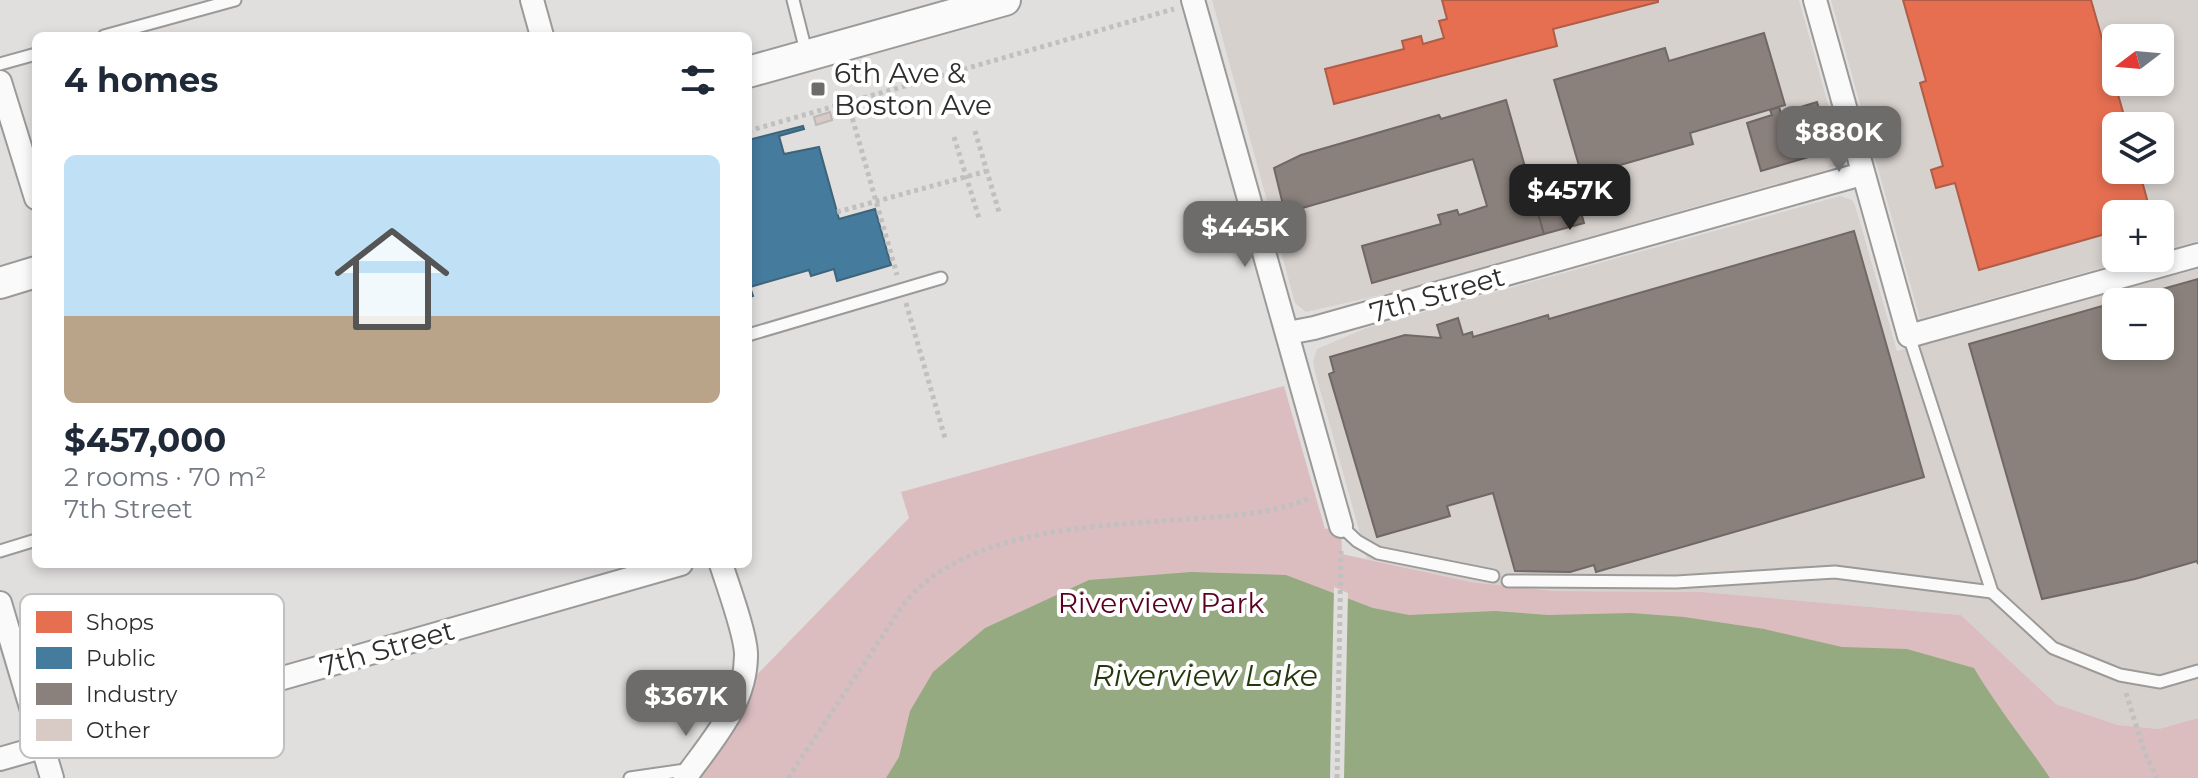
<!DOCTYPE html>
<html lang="en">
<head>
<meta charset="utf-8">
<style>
  :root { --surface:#fff; --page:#f6f6f7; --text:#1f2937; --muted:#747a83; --accent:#6d6c6b }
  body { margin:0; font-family:Montserrat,sans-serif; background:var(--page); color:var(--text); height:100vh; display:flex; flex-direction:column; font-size:30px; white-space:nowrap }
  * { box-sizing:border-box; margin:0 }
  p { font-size:26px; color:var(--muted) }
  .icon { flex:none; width:44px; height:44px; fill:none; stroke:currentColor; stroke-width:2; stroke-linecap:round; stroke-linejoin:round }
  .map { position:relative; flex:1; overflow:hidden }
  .details { position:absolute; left:32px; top:32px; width:720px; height:536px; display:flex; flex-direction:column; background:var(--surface); border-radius:12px; box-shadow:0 4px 12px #0003 }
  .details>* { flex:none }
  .needle { width:52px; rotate:254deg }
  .tools { position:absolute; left:2102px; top:24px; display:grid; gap:16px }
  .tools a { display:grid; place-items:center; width:72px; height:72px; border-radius:12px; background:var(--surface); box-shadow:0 4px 12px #0003; font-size:40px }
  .price { position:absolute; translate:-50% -68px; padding:0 18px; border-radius:16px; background:var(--accent); color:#fff; font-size:26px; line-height:52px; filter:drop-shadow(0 2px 4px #0008) }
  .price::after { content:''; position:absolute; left:50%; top:48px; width:24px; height:18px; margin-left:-12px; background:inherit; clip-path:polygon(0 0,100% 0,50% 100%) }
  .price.selected { background:#222; color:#fff }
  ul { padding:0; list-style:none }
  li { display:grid; align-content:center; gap:16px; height:424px; padding:0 32px }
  li span { display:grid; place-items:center; height:248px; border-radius:12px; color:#555 }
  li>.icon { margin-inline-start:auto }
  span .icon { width:144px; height:144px; fill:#fffc; stroke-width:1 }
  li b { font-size:34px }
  h2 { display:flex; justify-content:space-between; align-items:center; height:96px; padding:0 32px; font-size:34px }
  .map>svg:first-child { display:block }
</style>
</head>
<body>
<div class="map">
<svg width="2198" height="778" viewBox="0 0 2198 778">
  <rect width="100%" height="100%" fill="#e1dfde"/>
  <g fill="#d7d1cd" fill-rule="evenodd">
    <polygon points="1212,0 1799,0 1841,151 1841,157 1838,163 1829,169 1394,292 1306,312 1295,303"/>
    <path d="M1831,0H2198V241L2160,251V214H2116V258H2136L1920,319ZM2116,38H2160V82H2116ZM2116,126H2160V170H2116Z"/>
    <path d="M1840,196L1852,200L1855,205L1897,351L2198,269V718L2159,729L2118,725L2056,704L1961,615L1703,592L1555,591L1471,582L1367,559L1315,372L1313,361L1317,349L1366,328ZM2116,302H2160V346H2116Z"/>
  </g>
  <polygon fill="#dbbdc0" points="1284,386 1325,529 1341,526 1342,554 1471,582 1555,591 1703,592 1961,615 2056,704 2118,725 2159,729 2198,718 2198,778 685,778 742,690 909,518 901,492"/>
  <path fill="#95aa80" d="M1191,572L1286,575L1373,608L1409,615L1495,611L1548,615L1632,613L1684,617L1764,629L1842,647L1907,649L1974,668C1997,707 2025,741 2050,778H886L899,757L910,711L933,672L985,628L1089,580Z"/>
  <polygon fill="#e1dfde" points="1334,587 1348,593 1344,778 1330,778"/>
  <g fill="#e76f51" stroke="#b05c46" stroke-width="2">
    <polygon points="1442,0 1658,0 1658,2 1553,29 1557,46 1334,104 1325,69 1404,49 1402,41 1421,36 1423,44 1444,38 1439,21 1447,19"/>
    <polygon points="1903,0 2091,0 2127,126 2116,126 2116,170 2139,170 2151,214 2116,214 2116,231 1979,270 1955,183 1936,188 1931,170 1943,166 1920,83 1926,81"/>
  </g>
  <polygon fill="#457b9d" stroke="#3e647b" stroke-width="2" points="803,126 804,129 779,136 784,154 819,147 839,219 875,209 891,265 837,281 834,269 811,276 809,270 750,287 753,296 748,298 748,140"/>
  <g fill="#8a817c" stroke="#6f6864" stroke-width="2">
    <polygon points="1764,33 1785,105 1690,133 1693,144 1582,176 1554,80 1665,48 1669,61"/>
    <polygon points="1506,100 1544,234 1372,283 1362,246 1441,224 1438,215 1457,210 1459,215 1487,206 1473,159 1285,213 1274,168 1301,155 1439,115 1441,119"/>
    <polygon points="1817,102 1832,150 1761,171 1747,123 1772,115 1770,110 1779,107 1781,113"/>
    <polygon points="1575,191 1584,223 1544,234 1535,203"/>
    <polygon points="1854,231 1924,477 1596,572 1594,565 1570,572 1515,571 1493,493 1447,506 1450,516 1377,537 1329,374 1334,372 1330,357 1405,335 1441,338 1437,325 1458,318 1463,335 1472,332 1473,337 1548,315 1549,319"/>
    <polygon points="2198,279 2198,564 2197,561 2135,579 2042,599 1969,344 2116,302 2116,346 2160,346 2160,302 2116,302"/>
  </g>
  <polygon fill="#d8cac4" stroke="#bbbab9" stroke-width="2" points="830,112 832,120 816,125 814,117"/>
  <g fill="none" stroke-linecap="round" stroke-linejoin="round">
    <defs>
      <g id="service">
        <polyline points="793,0 807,55"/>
        <polyline points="104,36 235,0"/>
        <polyline points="0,64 36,54"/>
        <polyline points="748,335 941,278"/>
        <polyline points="1909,336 1992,592 2053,648 2120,675 2160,682 2198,671"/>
        <polyline points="1341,526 1357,541 1378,553 1493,576"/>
        <polyline points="0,551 36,540"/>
        <polyline points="1508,581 1676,582 1835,572 1992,592"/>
        <polyline points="630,778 692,769"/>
      </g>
      <g id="minor">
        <polyline points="532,0 542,36"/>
        <polyline points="1193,0 1341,526"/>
        <polyline points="1815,0 1909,336 2198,255"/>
        <polyline points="0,82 36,198"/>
        <polyline points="1288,333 1314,328 1862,174"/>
        <polyline points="0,603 52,778"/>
        <polyline points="0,759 681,564"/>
        <path d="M685,778C713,739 747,703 746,653C745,632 728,586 721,564"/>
      </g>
      <g id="secondary">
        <polyline points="748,72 1005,0"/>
        <polyline points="0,283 36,272"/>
      </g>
    </defs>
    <use href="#service" stroke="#9b9a99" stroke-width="15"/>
    <use href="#minor" stroke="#9b9a99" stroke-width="26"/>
    <use href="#secondary" stroke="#9b9a99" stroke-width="34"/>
    <g stroke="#c0c0bf" stroke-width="5" stroke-dasharray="4 4" stroke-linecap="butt">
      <polyline points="848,103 897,275"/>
      <polyline points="748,131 1174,9"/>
      <polyline points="975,131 999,212"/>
      <polyline points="954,137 979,218"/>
      <polyline points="837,212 987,171"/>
      <polyline points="906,303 945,438"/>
      <polyline points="2126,693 2144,751 2157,778"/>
      <path d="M788,778L903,605C966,525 1108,526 1201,518C1238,515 1276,513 1310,498"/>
      <polyline points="1337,778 1341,551"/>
    </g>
    <use href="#service" stroke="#fafafa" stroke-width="11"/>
    <use href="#minor" stroke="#fafafa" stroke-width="22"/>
    <use href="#secondary" stroke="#fafafa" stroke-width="30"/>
  </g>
  <rect fill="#6d6c6b" stroke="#fff" stroke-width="3" x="810" y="81" width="16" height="16" rx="4"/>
  <g text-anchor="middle" stroke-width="8" stroke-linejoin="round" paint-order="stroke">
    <g font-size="28" fill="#2f2e2d" stroke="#fff" text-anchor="start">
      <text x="834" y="83">6th Ave &amp;<tspan x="834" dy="32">Boston Ave</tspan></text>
    </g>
    <g font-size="28" fill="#2f2e2d" stroke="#fff">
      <text transform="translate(1437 294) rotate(-16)" y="10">7th Street</text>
      <text transform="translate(387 648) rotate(-16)" y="10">7th Street</text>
    </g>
    <g font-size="28" fill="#5b001f" stroke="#fff">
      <text x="1161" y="613">Riverview Park</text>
    </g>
    <g font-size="30" font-style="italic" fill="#24390b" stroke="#fff">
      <text x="1205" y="686">Riverview Lake</text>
    </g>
  </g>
  <rect x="20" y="594" width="264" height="164" rx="12" fill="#fff" stroke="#c1c0c0" stroke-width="2"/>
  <rect x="36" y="611" width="36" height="22" fill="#e76f51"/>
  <rect x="36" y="647" width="36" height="22" fill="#457b9d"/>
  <rect x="36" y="683" width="36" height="22" fill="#8a817c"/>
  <rect x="36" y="719" width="36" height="22" fill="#d8cac4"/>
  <g font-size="22" fill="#2f2e2d">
    <text x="86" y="630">Shops</text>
    <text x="86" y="666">Public</text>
    <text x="86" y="702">Industry</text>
    <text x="86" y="738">Other</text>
  </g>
</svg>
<div class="tools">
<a><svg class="needle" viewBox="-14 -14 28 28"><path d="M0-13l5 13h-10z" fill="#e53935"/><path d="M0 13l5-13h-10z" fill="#747a83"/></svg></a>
<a><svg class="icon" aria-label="layers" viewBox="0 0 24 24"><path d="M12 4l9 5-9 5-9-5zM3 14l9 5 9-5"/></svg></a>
<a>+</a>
<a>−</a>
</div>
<b class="price" style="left:1839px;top:174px">$880K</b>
<b class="price selected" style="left:1570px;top:232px">$457K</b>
<b class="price" style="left:1245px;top:269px">$445K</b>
<b class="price" style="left:686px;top:738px">$367K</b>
<section class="details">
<h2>4 homes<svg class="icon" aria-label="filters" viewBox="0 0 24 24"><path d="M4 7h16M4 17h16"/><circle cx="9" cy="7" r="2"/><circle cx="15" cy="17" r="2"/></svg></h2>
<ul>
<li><span style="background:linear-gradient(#bfe0f5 65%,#b9a48a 0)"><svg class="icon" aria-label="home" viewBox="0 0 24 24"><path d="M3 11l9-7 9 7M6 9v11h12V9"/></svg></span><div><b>$457,000</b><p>2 rooms · 70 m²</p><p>7th Street</p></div></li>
</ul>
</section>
</div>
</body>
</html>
